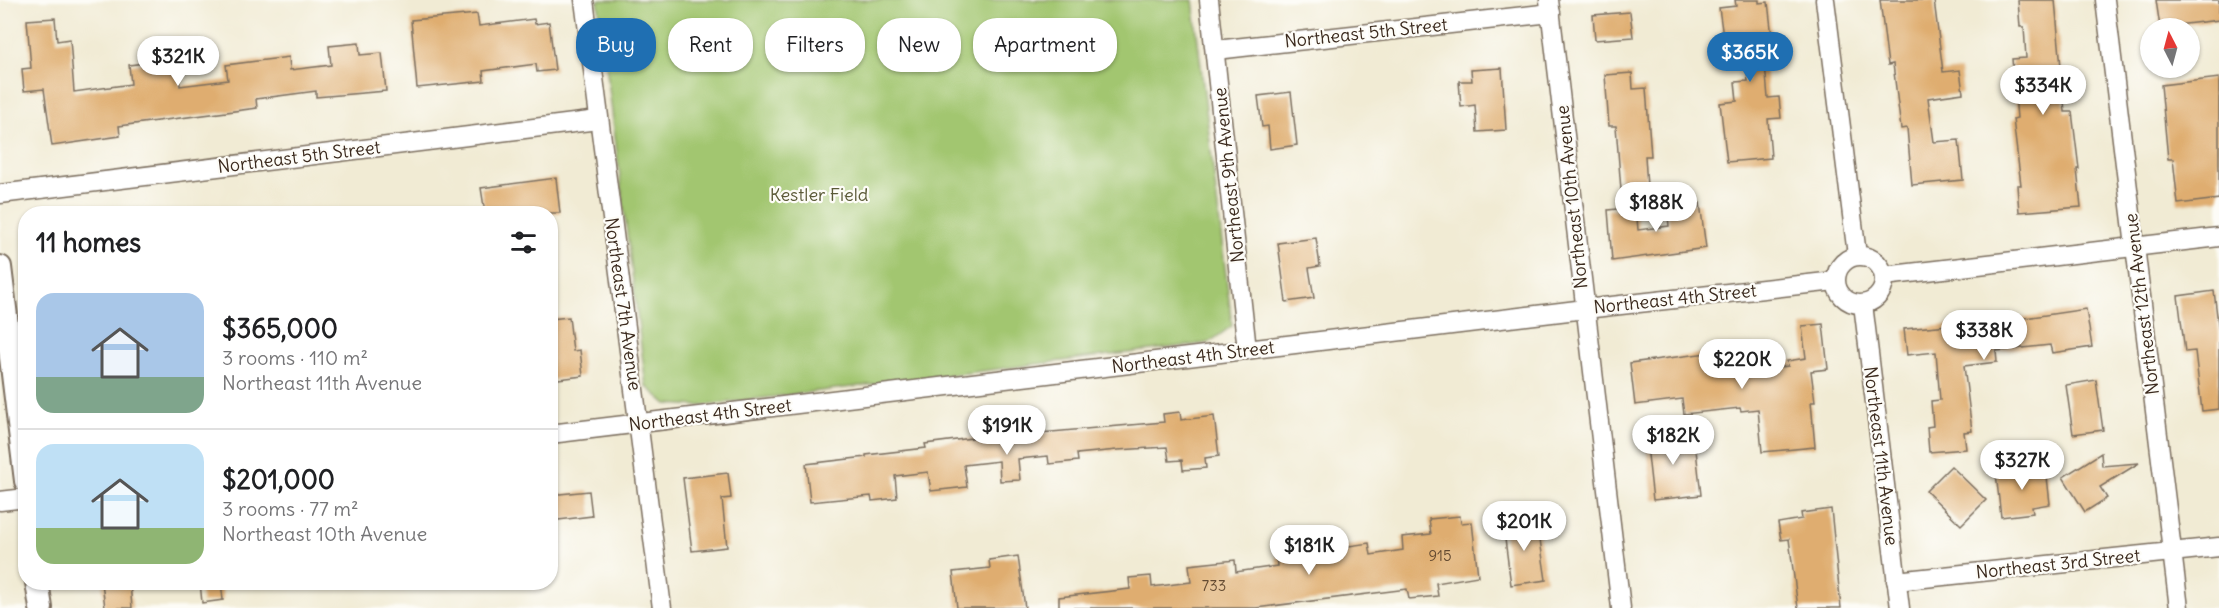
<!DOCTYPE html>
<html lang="en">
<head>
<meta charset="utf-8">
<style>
  :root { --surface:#fff; --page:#f6f6f6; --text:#202124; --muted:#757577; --line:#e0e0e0; --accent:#1f6fb2 }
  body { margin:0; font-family:Delius,sans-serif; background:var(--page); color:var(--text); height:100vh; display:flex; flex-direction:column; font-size:22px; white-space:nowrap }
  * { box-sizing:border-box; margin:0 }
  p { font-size:20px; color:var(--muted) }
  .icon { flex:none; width:33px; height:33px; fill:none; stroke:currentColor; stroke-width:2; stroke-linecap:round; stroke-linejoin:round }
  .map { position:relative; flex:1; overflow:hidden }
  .panel { position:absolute; left:18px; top:206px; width:540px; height:384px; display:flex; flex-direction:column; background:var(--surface); border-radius:24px; box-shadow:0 2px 4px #0004 }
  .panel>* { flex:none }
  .guide { position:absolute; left:576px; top:18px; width:570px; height:54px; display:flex; gap:12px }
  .needle { width:39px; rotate:354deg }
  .tools { position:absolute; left:2140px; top:18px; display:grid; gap:12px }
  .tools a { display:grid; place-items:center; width:60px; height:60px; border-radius:50%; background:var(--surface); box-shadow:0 2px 4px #0004; font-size:30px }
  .price { position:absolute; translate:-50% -51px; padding:0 14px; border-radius:21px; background:#fff; color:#222; font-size:20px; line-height:39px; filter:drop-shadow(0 2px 3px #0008) }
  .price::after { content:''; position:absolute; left:50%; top:36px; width:18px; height:14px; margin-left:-9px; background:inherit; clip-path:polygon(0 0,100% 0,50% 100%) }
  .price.selected { background:var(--accent); color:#fff }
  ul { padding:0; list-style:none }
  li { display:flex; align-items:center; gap:18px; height:150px; padding:0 18px }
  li+li { border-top:2px solid var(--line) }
  li span { display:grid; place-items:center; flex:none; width:168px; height:120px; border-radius:18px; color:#555 }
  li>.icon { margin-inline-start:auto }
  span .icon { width:72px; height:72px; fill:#fffc; stroke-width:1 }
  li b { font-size:26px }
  h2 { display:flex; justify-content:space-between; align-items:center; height:72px; padding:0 18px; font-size:26px }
  .pill { padding:0 21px; border-radius:24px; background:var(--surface); box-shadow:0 2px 4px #0004; font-size:21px; line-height:54px }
  .pill.selected { background:var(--accent); color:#fff }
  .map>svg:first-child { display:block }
</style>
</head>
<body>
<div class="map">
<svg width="2219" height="608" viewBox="0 0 2219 608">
  <rect width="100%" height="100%" fill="#fdfcf7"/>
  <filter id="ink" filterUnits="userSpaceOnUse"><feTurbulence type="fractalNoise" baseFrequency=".0167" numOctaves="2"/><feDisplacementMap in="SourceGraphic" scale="12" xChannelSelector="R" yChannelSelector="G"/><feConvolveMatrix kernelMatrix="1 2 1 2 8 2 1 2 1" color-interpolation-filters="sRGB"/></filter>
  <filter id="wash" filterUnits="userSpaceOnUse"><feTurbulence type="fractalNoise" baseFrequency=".008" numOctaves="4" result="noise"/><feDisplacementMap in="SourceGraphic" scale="24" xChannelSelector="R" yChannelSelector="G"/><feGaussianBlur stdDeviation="1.35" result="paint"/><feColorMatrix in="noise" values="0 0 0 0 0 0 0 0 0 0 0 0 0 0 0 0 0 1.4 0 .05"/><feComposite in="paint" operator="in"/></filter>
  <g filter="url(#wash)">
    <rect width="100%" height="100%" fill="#f1ebd4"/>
    <polygon fill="#a2c670" stroke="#6e7847" stroke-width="1.5" points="598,0 1193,0 1232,326 1208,343 699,406 667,404 646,386"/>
    <g id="blocks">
      <g fill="#dfad6f">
        <polygon points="1735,0 1759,0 1759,3 1768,2 1775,63 1765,64 1768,98 1779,97 1781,118 1768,119 1771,158 1727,162 1720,103 1737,101 1735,82 1748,81 1743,42 1724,44 1719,8 1736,6"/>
        <polygon points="1880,0 1934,0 1943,72 1960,70 1963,93 1928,98 1934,142 1959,140 1963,180 1912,185 1907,128 1901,129 1893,64 1888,65"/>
        <polygon points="2018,0 2055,0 2065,112 2072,112 2079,169 2077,169 2081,207 2019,212 2017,185 2021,185 2013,119 2017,118 2012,59 2026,58 2024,27 2020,27"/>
        <polygon points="2156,0 2219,0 2219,20 2160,27"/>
        <polygon points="1630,12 1633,37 1595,40 1593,15"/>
        <polygon points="477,14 479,26 534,19 535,24 549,22 555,70 537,72 536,64 483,71 484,81 417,88 411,20"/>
        <polygon points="55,18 57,41 70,39 74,92 131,84 129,65 177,59 180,86 228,80 226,65 289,57 290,70 331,65 329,46 359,43 360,55 382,53 386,91 316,97 316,91 256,99 257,108 119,126 120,136 52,146 44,89 24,91 22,69 31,68 27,20"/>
        <polygon points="1502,68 1506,130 1477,132 1475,105 1461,107 1459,81 1472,81 1471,70"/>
        <polygon points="1632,73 1633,89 1646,88 1651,156 1645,156 1647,187 1621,190 1616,126 1609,126 1605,75"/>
        <polygon points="2219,78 2219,199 2178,204 2173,159 2168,159 2161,85"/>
        <polygon points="1291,92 1297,145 1270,149 1268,126 1262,127 1258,96"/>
        <polygon points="556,178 560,213 485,213 481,188"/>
        <polygon points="1700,203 1706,248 1612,261 1608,210 1636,207 1638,230 1669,226 1667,207"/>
        <polygon points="1316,238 1320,266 1309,268 1314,298 1286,302 1278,243"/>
        <polygon points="2214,291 2219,332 2219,409 2202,411 2195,351 2185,352 2178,296"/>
        <polygon points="2086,309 2092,347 2052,353 2050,345 1996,351 1997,362 1964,366 1972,431 1964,432 1966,449 1929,452 1927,427 1933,426 1931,401 1940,400 1936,352 1907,355 1904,329 2018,319"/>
        <polygon points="569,317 573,351 580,350 583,376 550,380 550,319"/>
        <polygon points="1823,324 1828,369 1811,371 1815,402 1811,402 1815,447 1762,452 1758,409 1741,411 1740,408 1684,414 1682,399 1635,405 1630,363 1715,352 1718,375 1788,366 1787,361 1806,358 1802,326"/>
        <polygon points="2096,380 2103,430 2073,434 2066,385"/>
        <polygon points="1180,412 1181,420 1214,416 1219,456 1205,458 1206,468 1183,470 1182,460 1169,461 1167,447 1117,450 1077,454 1078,461 1049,464 1048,456 1018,459 1020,480 1000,481 999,461 964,465 967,487 931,491 928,472 895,476 897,498 872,501 871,496 810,502 806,464 866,457 866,455 926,448 925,444 1004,434 1029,432 1029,434 1164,422 1163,414"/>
        <polygon points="1694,432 1701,495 1653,500 1646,437"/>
        <polygon points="2101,453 2102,466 2139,463 2100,487 2107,498 2085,512 2063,477"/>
        <polygon points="1951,466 1986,500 1961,525 1926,491"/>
        <polygon points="2046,468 2050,504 2032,507 2033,513 2001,517 1996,473"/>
        <polygon points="728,473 731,498 722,499 727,547 692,551 683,478"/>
        <polygon points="589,491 592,516 550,521 550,495"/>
        <polygon points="1831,509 1841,608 1798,608 1789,539 1781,540 1778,523 1802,519 1801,513"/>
        <polygon points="1460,516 1461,523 1472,522 1478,576 1436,583 1438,596 1409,599 1407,589 1256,608 1059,608 1059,597 1130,589 1129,578 1151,576 1152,587 1191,582 1189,565 1235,560 1236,572 1277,566 1276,557 1329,551 1328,549 1369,543 1371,555 1403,550 1402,537 1431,534 1429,519"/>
        <polygon points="1537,520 1546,580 1511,585 1503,524"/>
        <polygon points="1018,556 1025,608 957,608 953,572 990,568 989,560"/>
        <polygon points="102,582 130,582 132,608 105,608"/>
        <polygon points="200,582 221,582 223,600 202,603"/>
      </g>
    </g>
  </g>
  <g filter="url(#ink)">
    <use href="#blocks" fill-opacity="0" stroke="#7b6e5e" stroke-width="1.5"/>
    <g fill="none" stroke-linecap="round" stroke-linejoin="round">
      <defs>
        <g id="minor">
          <polyline points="584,0 662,608"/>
          <polyline points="1209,0 1247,350"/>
          <polyline points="1549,0 1621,608"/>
          <polyline points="1825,0 1857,255"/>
          <polyline points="2105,0 2179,608"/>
          <polyline points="1216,50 1551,13"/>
          <polyline points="0,194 598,120"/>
          <circle cx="1860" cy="280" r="24"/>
          <polyline points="1884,276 2219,237"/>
          <polyline points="1863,304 1900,608"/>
          <polyline points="550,434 1585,309 1835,281"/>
          <polyline points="0,501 26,498"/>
          <polyline points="1896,581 2219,547"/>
        </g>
        <g id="tertiary">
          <polyline points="0,267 26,481"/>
          <polyline points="37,582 41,608"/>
        </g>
      </defs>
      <use href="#minor" stroke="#7b6e5e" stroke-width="21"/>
      <use href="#tertiary" stroke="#7b6e5e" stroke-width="26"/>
      <use href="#minor" stroke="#fff" stroke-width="18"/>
      <use href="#tertiary" stroke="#fff" stroke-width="22"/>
    </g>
  </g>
  <g text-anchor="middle" stroke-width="4.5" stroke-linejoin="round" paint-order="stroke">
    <g font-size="15" fill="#644b32">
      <text x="1440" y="561">915</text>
      <text x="1214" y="591">733</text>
    </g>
    <g font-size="18" fill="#3b2a1e" stroke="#fdfcf7">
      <text transform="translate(1366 33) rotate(-6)" y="6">Northeast 5th Street</text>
      <text transform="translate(299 157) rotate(-7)" y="6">Northeast 5th Street</text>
      <text transform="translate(1229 175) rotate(-96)" y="6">Northeast 9th Avenue</text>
      <text transform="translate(1572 197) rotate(-96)" y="6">Northeast 10th Avenue</text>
      <text transform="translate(1675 299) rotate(-6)" y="6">Northeast 4th Street</text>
      <text transform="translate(623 304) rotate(82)" y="6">Northeast 7th Avenue</text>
      <text transform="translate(2142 304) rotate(-97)" y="6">Northeast 12th Avenue</text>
      <text transform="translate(1193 357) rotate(-7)" y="6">Northeast 4th Street</text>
      <text transform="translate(710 415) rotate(-7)" y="6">Northeast 4th Street</text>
      <text transform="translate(1881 456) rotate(83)" y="6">Northeast 11th Avenue</text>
      <text transform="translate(2058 564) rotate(-6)" y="6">Northeast 3rd Street</text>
    </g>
    <g font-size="18" fill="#5a5937" stroke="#fdfcf7">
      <text x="819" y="201">Kestler Field</text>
    </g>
  </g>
</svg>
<div class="tools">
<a><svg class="needle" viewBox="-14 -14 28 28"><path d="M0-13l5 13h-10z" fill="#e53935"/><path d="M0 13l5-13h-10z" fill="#757577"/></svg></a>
</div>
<b class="price selected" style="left:1750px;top:83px">$365K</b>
<b class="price" style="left:178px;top:87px">$321K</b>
<b class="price" style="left:2043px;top:116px">$334K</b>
<b class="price" style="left:1656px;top:233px">$188K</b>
<b class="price" style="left:1984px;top:361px">$338K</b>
<b class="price" style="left:1742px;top:390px">$220K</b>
<b class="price" style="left:1007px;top:456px">$191K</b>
<b class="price" style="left:1673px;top:466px">$182K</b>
<b class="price" style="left:2022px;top:491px">$327K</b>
<b class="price" style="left:1524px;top:552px">$201K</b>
<b class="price" style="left:1309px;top:576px">$181K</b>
<div class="guide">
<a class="pill selected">Buy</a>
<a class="pill">Rent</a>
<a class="pill">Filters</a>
<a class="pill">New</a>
<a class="pill">Apartment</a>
</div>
<section class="panel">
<h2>11 homes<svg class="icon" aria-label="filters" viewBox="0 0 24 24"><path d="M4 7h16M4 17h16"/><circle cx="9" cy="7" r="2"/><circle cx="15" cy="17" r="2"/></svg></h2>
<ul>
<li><span style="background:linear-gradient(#a9c7e8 70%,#7fa58c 0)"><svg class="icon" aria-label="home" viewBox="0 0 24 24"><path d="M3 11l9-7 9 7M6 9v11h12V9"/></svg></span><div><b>$365,000</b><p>3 rooms · 110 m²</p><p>Northeast 11th Avenue</p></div></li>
<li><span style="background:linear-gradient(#bfe0f5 70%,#8fb573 0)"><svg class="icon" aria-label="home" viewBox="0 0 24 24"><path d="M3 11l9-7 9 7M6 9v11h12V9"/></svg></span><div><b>$201,000</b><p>3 rooms · 77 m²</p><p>Northeast 10th Avenue</p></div></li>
</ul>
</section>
</div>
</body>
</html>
